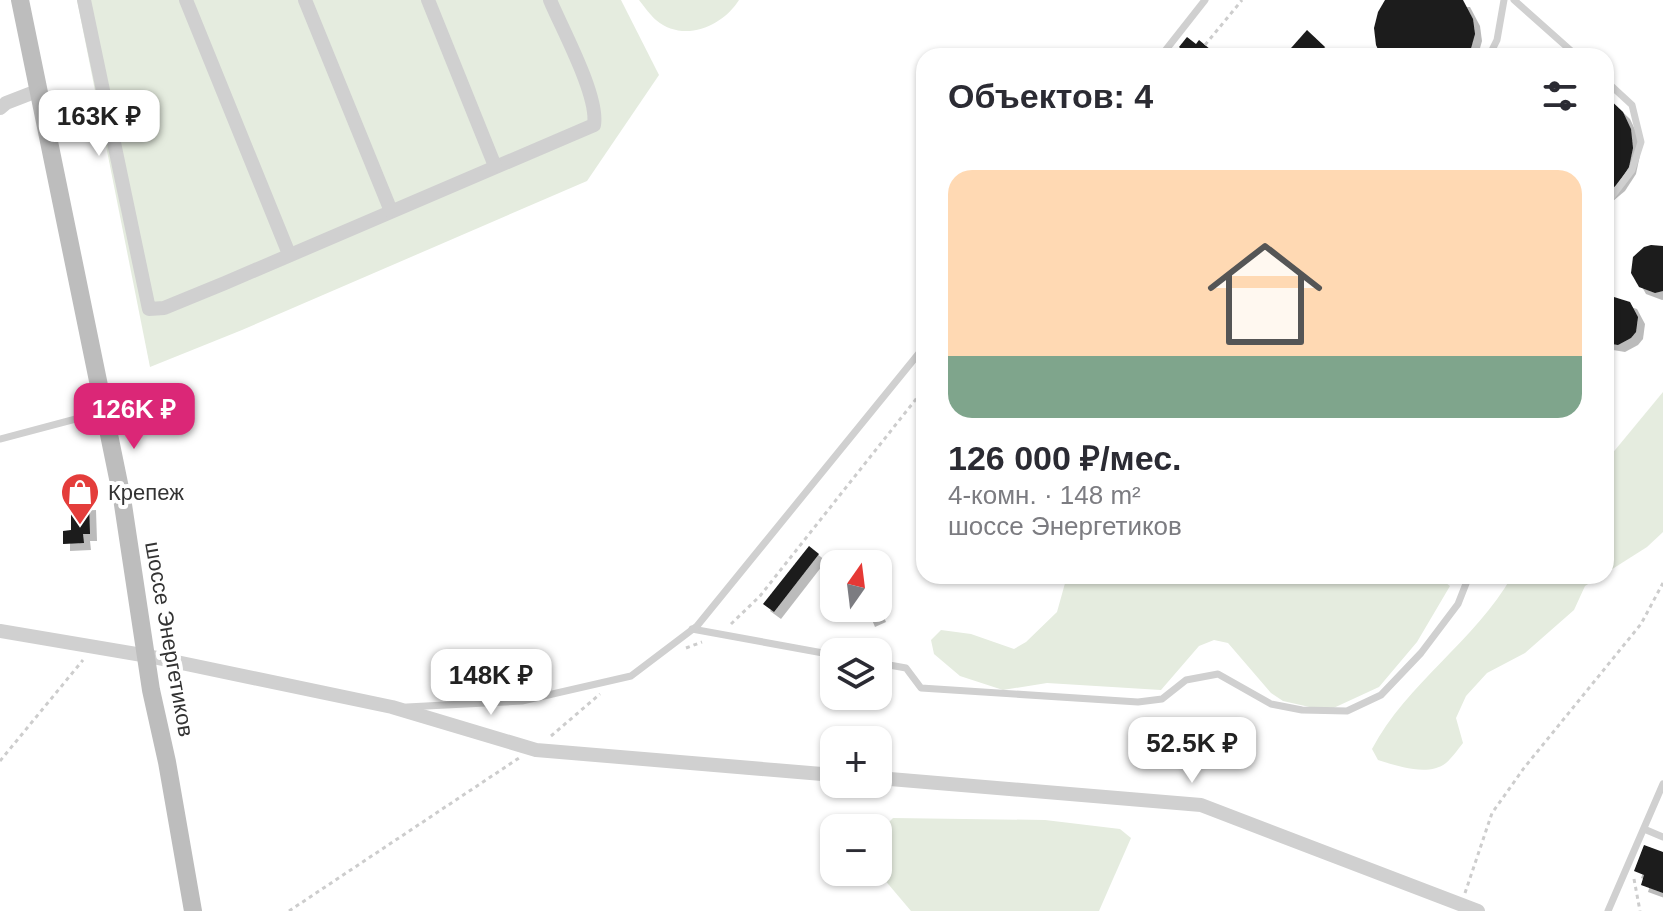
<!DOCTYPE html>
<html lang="ru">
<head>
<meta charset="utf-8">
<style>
  :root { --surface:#fff; --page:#f7f7f7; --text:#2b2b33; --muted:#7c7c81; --line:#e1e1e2; --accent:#db2777 }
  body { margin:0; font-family:Helvetica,sans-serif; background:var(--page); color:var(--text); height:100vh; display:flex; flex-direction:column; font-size:30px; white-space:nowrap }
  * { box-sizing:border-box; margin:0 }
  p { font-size:26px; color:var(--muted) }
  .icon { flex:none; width:44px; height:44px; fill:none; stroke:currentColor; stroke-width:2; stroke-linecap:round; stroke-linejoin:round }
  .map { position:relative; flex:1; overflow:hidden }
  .drawer { position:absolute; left:916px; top:48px; width:698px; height:536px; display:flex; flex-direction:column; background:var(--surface); border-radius:24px; box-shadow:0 2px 6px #0004 }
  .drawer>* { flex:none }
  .needle { width:52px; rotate:14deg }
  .fabs { position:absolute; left:820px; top:550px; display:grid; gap:16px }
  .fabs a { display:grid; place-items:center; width:72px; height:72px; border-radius:16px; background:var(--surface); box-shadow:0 2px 6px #0004; font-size:40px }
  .price { position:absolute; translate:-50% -68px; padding:0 18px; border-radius:16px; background:#fff; color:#222; font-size:26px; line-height:52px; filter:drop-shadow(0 2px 4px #0008) }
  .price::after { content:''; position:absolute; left:50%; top:48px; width:24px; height:18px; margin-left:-12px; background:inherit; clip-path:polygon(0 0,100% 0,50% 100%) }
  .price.on { background:var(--accent); color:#fff }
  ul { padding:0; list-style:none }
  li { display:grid; align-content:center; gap:16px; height:424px; padding:0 32px }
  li+li { border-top:2px solid var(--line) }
  li span { display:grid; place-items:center; height:248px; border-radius:24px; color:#555 }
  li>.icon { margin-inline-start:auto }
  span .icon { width:144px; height:144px; fill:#fffc; stroke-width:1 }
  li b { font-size:34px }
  h2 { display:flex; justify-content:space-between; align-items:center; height:96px; padding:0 32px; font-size:34px }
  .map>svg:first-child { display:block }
</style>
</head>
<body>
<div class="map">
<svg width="1663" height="911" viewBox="0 0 1663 911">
  <defs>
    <filter id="shadow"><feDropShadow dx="7" dy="7" stdDeviation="0" flood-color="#0004"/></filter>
  </defs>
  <rect width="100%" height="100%" fill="#fff"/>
  <g fill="#e5ecdf">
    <polygon points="77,0 621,0 659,75 587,181 242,330 150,367"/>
    <path d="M639,0H739C722,27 683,43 656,20C650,15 644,6 639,0Z"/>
    <polygon points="1663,392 1663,532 1647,547 1606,573 1606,461"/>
    <polygon points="1067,576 1437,576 1450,586 1417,642 1379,687 1327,711 1283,701 1271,693 1228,643 1214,640 1199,646 1161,690 1047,683 1003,690 960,676 934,654 931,640 941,630 971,634 1014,649 1026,642 1057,612"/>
    <path d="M1512,576H1601L1585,586L1574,610L1525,653L1487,673L1466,696L1456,718L1463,743C1458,749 1452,758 1446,763C1428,777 1398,766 1378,760L1372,749C1407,683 1475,641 1512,576Z"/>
    <polygon points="893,818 1045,820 1120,829 1131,838 1099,911 911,911 878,872 878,833"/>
  </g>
  <g fill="#1a1a1a" filter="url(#shadow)">
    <polygon points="1385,0 1463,0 1473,19 1475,34 1470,52 1468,56 1381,56 1376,45 1374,28 1378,12"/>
    <polygon points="1307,30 1325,47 1317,56 1284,56"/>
    <polygon points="1187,37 1196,44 1199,40 1211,50 1207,56 1189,56 1179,47"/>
    <polygon points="1606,96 1623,112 1631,129 1633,148 1629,167 1618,184 1606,194"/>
    <polygon points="1651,245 1663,246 1663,291 1655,293 1639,287 1631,273 1633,257 1644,247"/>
    <polygon points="1614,297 1630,302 1638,317 1636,332 1631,338 1618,345 1606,343 1606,298"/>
    <polygon points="89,503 90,534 83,534 84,543 63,544 63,531 71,530 71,504"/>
    <polygon points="809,546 819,554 774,612 763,604"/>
    <polygon points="863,608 876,608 879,615 868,620"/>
    <polygon points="1644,845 1663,852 1663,893 1641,885 1644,875 1634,871"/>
  </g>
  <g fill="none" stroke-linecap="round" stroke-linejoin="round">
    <g stroke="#cdcdcd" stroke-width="3" stroke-dasharray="4 4" stroke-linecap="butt">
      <polyline points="1205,45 1242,0"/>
      <polyline points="731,624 760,596 924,389"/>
      <polyline points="686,648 702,642"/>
      <polyline points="551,736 600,694"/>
      <polyline points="0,761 83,660"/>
      <polyline points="1634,879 1640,911"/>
      <polyline points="1465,893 1492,813 1524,768 1641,624 1663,583"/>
      <polyline points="289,911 519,758"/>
    </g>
    <g stroke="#d0d0d0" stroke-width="7">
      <polyline points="1514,0 1577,56"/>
      <polyline points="1161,56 1205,0"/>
      <polyline points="1489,56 1497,40 1504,0"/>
      <polyline points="1606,81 1632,105 1641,142 1632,170 1606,204"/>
      <polyline points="0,439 102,412"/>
      <polyline points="692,629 834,655"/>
      <polyline points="878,663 906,668 921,688 1138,702 1162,699 1186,680 1218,674 1271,704 1302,710 1347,711 1381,695 1421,653 1458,604 1469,576"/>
      <polyline points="407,707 522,701 631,676 697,626 924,347"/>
      <polyline points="1644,829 1663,837"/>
      <polyline points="1608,911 1663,784"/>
    </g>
    <g stroke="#d0d0d0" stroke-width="14">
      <path d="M84,0L149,309L164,308L225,283L594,125C599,96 562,29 550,0"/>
      <polyline points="186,0 289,254"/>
      <polyline points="305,0 391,211"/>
      <polyline points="428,0 495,166"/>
      <polyline points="0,108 6,103 37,91"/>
      <polyline points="0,631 148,656 392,707 536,750 834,775"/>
      <polyline points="878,778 1201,805 1478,911"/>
    </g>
    <polyline stroke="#bdbdbd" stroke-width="18" points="20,0 122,498 151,690 167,762 193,911"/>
  </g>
  <defs>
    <symbol id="shop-pin" viewBox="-11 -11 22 30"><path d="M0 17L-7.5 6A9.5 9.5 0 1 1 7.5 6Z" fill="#e43d3b" stroke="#fff"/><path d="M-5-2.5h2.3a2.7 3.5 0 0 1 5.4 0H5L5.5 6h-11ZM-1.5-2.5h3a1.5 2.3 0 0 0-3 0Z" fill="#fff"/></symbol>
  </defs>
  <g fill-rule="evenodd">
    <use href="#shop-pin" x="58" y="470" width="44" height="60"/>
  </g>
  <g text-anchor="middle" stroke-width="8" stroke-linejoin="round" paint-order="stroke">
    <g font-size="22" fill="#333" stroke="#fff" text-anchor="start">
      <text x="108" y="500">Крепеж</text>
    </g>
    <g font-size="22" fill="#333" stroke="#fff">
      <text transform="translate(170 639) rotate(80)" y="8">шоссе Энергетиков</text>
    </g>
  </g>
</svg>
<div class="fabs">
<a><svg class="needle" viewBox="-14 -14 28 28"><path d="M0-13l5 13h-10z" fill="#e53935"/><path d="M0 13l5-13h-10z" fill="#7c7c81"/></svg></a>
<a><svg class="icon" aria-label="layers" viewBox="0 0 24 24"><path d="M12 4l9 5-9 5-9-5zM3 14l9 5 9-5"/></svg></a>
<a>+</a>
<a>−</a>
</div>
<b class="price" style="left:99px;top:158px">163K ₽</b>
<b class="price on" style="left:134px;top:451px">126K ₽</b>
<b class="price" style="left:491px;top:717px">148K ₽</b>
<b class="price" style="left:1192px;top:785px">52.5K ₽</b>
<section class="drawer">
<h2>Объектов: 4<svg class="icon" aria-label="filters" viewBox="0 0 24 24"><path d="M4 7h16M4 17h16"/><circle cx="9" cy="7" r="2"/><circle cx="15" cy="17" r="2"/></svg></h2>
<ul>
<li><span style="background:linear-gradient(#ffd9b3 75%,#7fa58c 0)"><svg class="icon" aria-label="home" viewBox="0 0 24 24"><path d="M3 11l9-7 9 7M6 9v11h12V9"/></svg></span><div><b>126 000 ₽/мес.</b><p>4-комн. · 148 m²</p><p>шоссе Энергетиков</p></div></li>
</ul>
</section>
</div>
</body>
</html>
